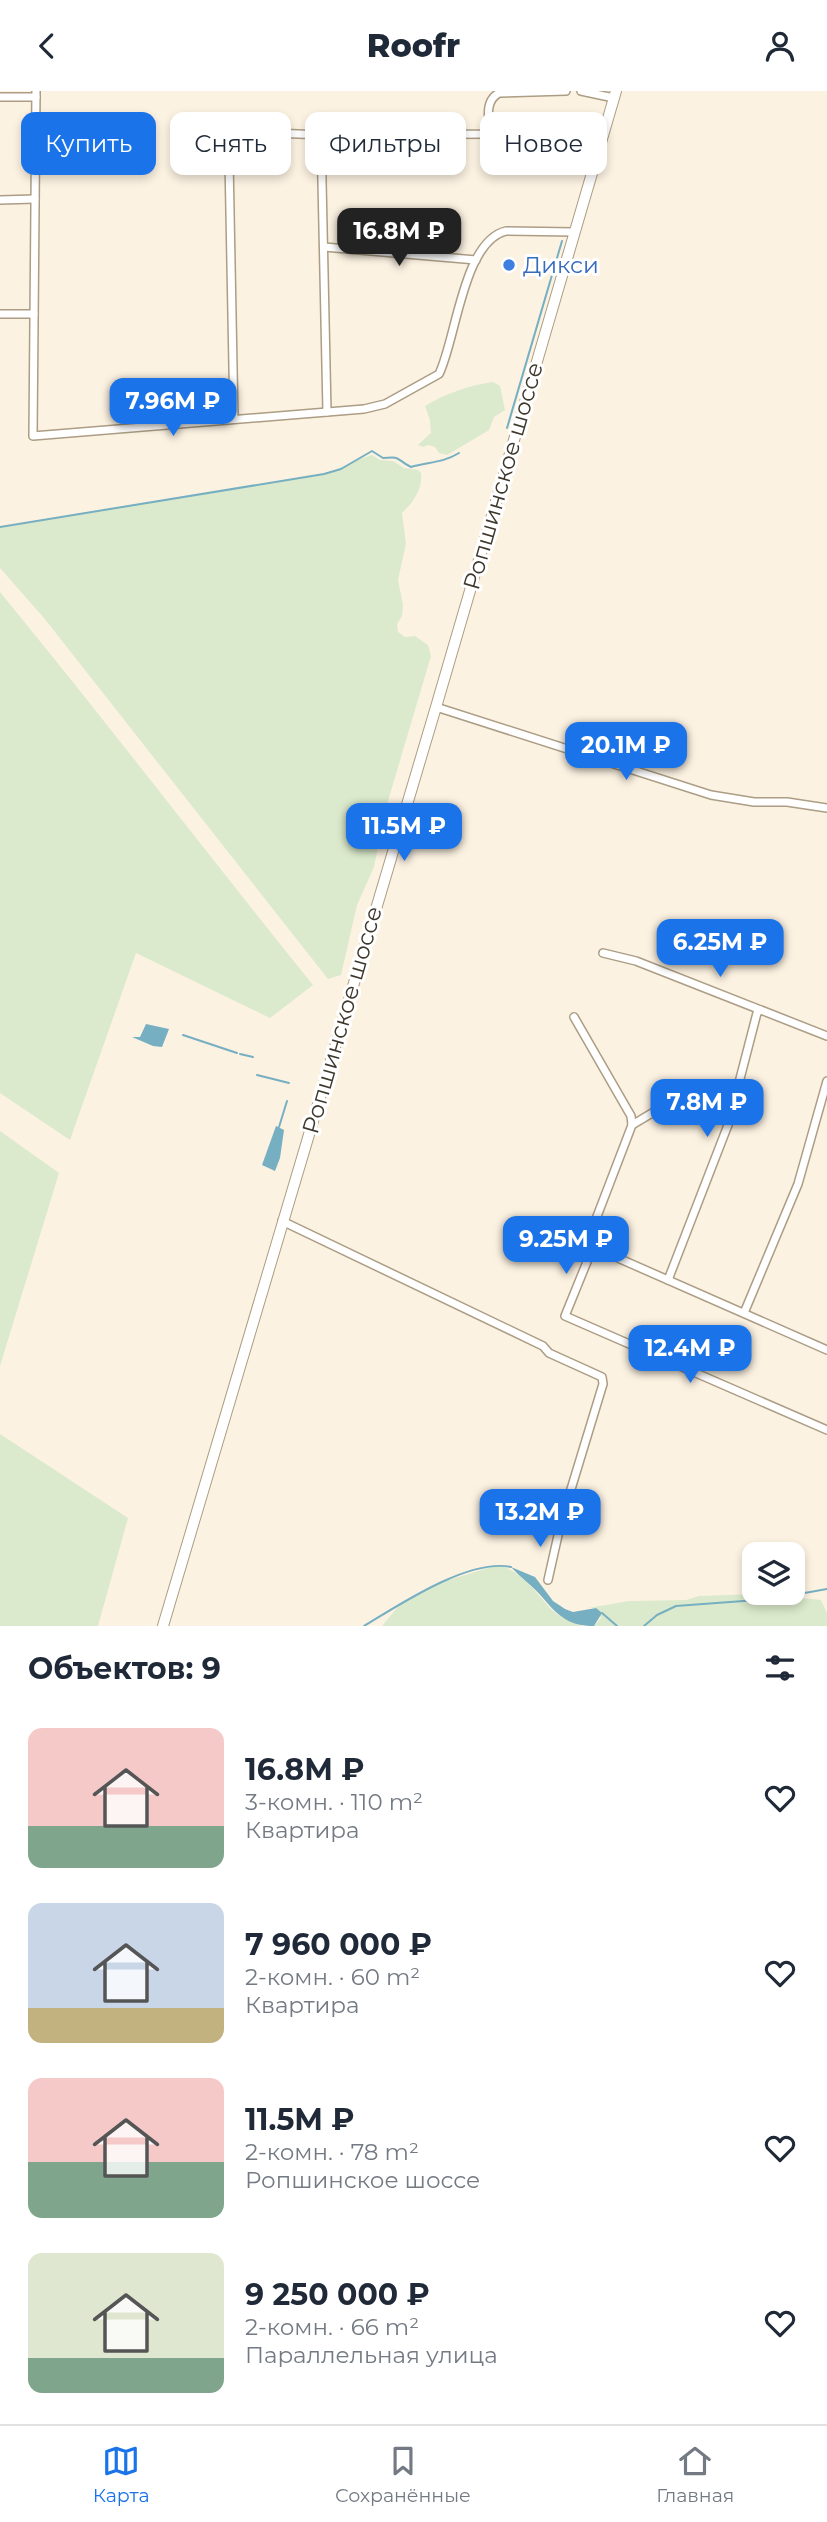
<!DOCTYPE html>
<html lang="ru">
<head>
<meta charset="utf-8">
<style>
  :root { --surface:#fff; --page:#f2f2f3; --text:#1f2937; --muted:#747a83; --line:#e0e1e3; --accent:#1a73e8 }
  body { margin:0; font-family:Montserrat,sans-serif; background:var(--page); color:var(--text); height:100vh; display:flex; flex-direction:column; font-size:26px; white-space:nowrap }
  * { box-sizing:border-box; margin:0 }
  p { font-size:23px; color:var(--muted) }
  .icon { flex:none; width:38px; height:38px; fill:none; stroke:currentColor; stroke-width:2; stroke-linecap:round; stroke-linejoin:round }
  .map { position:relative; height:1535px; overflow:hidden }
  .sheet { display:flex; flex-direction:column; background:var(--surface); flex:1 }
  .sheet>* { flex:none }
  .banner { position:absolute; left:21px; top:21px; width:786px; height:63px; display:flex; gap:14px }
  .tools { position:absolute; left:742px; top:1451px; display:grid; gap:14px }
  .tools a { display:grid; place-items:center; width:63px; height:63px; border-radius:14px; background:var(--surface); box-shadow:0 4px 10px #0003; font-size:35px }
  .price { position:absolute; translate:-50% -60px; padding:0 16px; border-radius:14px; background:var(--accent); color:#fff; font-size:23px; line-height:46px; filter:drop-shadow(0 2px 4px #0008) }
  .price::after { content:''; position:absolute; left:50%; top:42px; width:21px; height:16px; margin-left:-10px; background:inherit; clip-path:polygon(0 0,100% 0,50% 100%) }
  .price.on { background:#222; color:#fff }
  ul { padding:0; list-style:none }
  li { display:flex; align-items:center; gap:21px; height:175px; padding:0 28px }
  li span { display:grid; place-items:center; flex:none; width:196px; height:140px; border-radius:14px; color:#555 }
  li>.icon { margin-inline-start:auto }
  span .icon { width:84px; height:84px; fill:#fffc; stroke-width:1 }
  li b { font-size:30px }
  h2 { display:flex; justify-content:space-between; align-items:center; height:84px; padding:0 28px; font-size:30px }
  .chip { padding:0 24px; border-radius:14px; background:var(--surface); box-shadow:0 4px 10px #0003; font-size:24px; line-height:63px }
  .chip.on { background:var(--accent); color:#fff }
  header { display:flex; justify-content:space-between; align-items:center; height:91px; padding:0 28px; background:var(--surface); font-size:32px; font-weight:800 }
  .dock { display:flex; justify-content:space-around; align-items:center; height:98px; border-top:2px solid var(--line); background:var(--surface); font-size:19px; color:var(--muted) }
  .dock a { display:grid; justify-items:center; gap:4px }
  .dock .on { color:var(--accent) }
  .map>svg:first-child { display:block }
</style>
</head>
<body>
<header><svg class="icon" aria-label="back" viewBox="0 0 24 24"><path d="M15 5l-7 7 7 7"/></svg>Roofr<svg class="icon" aria-label="person" viewBox="0 0 24 24"><circle cx="12" cy="8" r="4"/><path d="M4 21q1-7 8-7t8 7"/></svg></header>
<div class="map">
<svg width="827" height="1535" viewBox="0 0 827 1535">
  <rect width="100%" height="100%" fill="#fcf2e2"/>
  <g fill="#dbeacc">
    <path d="M493,291L500,295L505,319L494,326L489,339L447,364L439,362L435,356L428,354L423,356L418,354L431,342L430,329L425,315C444,303 470,294 493,291Z"/>
    <path d="M372,364L380,369L393,370L404,377L418,379L421,382C423,397 413,412 402,422L406,453L398,489L403,514L402,525L397,533L398,541L405,546L415,545L428,554L431,565L385,720L374,776L357,814L341,884L328,888L44,527L0,477V436L324,383C341,378 354,369 372,364Z"/>
    <path d="M0,501C106,630 208,764 313,894L270,927L136,862L70,1049L0,1002Z"/>
    <polygon points="0,1040 59,1082 0,1275"/>
    <polygon points="0,1343 128,1427 98,1535 0,1535"/>
    <path d="M498,1474C520,1479 535,1500 549,1516C558,1526 571,1531 583,1535H382L401,1512L442,1491Z"/>
    <polygon points="783,1502 801,1507 821,1509 827,1522 827,1535 594,1535 601,1527 596,1517 588,1517 629,1510 686,1509 699,1505"/>
  </g>
  <g fill="#76afc1">
    <polygon points="146,933 169,938 162,956 153,955 132,946 140,946"/>
    <polygon points="276,1035 284,1039 280,1067 275,1080 262,1074"/>
    <path d="M511,1476L535,1486L553,1510L565,1518L573,1521L596,1517L602,1522L594,1535C569,1535 558,1525 543,1507C534,1496 521,1487 511,1476Z"/>
  </g>
  <g fill="none" stroke-linecap="round" stroke-linejoin="round">
    <g stroke="#76afc1" stroke-width="2">
      <polyline points="507,337 562,150"/>
      <path d="M0,436L324,383L341,378L372,360L383,367C402,365 395,368 411,376C428,371 443,372 459,362"/>
      <polyline points="183,944 237,962"/>
      <polyline points="240,963 253,966"/>
      <polyline points="257,984 289,992"/>
      <polyline points="279,1036 287,1010"/>
      <polyline points="602,1522 617,1535"/>
      <path d="M364,1535C399,1514 469,1467 511,1476"/>
      <polyline points="644,1535 657,1524 676,1515 771,1508 827,1498"/>
    </g>
    <defs>
      <g id="street">
        <path d="M36,0L33,345L364,318L385,313L439,283C456,249 463,150 506,140L574,141"/>
        <polyline points="581,0 614,7"/>
        <polyline points="0,6 36,6"/>
        <path d="M321,44L490,43C489,28 484,10 499,2L566,0"/>
        <polyline points="0,109 35,108"/>
        <polyline points="324,156 476,169"/>
        <polyline points="0,223 34,223"/>
        <path d="M234,328L229,69C235,33 293,44 321,44L327,321"/>
        <polyline points="436,616 711,704 754,711 787,711 827,717"/>
        <polyline points="603,862 636,870 827,945"/>
        <polyline points="574,926 631,1025 632,1034 591,1141 593,1156"/>
        <polyline points="632,1034 687,1001"/>
        <polyline points="282,1130 543,1255 549,1262 602,1286 603,1293 561,1431 548,1489"/>
        <polyline points="593,1156 565,1225 827,1339"/>
        <polyline points="593,1156 827,1259"/>
        <polyline points="668,1189 728,1034 757,922 760,919"/>
        <polyline points="744,1222 798,1093 827,990"/>
      </g>
      <polyline id="secondary" points="163,1535 436,616 616,0"/>
    </defs>
    <use href="#street" stroke="#ac9d84" stroke-width="10"/>
    <use href="#secondary" stroke="#ac9d84" stroke-width="12"/>
    <use href="#street" stroke="#fff" stroke-width="7"/>
    <use href="#secondary" stroke="#fff" stroke-width="10"/>
  </g>
  <circle fill="#3f7fe0" stroke="#fff" stroke-width="2.5" cx="509" cy="174" r="7"/>
  <g text-anchor="middle" stroke-width="6" stroke-linejoin="round" paint-order="stroke">
    <g font-size="23" fill="#366cbe" stroke="#fff" text-anchor="start">
      <text x="523" y="182">Дикси</text>
    </g>
    <g font-size="23" fill="#3e382d" stroke="#fff">
      <text transform="translate(503 385) rotate(-74)" y="8">Ропшинское шоссе</text>
      <text transform="translate(342 929) rotate(-74)" y="8">Ропшинское шоссе</text>
    </g>
  </g>
</svg>
<div class="tools">
<a><svg class="icon" aria-label="layers" viewBox="0 0 24 24"><path d="M12 4l9 5-9 5-9-5zM3 14l9 5 9-5"/></svg></a>
</div>
<b class="price on" style="left:399px;top:177px">16.8M ₽</b>
<b class="price" style="left:173px;top:347px">7.96M ₽</b>
<b class="price" style="left:626px;top:691px">20.1M ₽</b>
<b class="price" style="left:404px;top:772px">11.5M ₽</b>
<b class="price" style="left:720px;top:888px">6.25M ₽</b>
<b class="price" style="left:707px;top:1048px">7.8M ₽</b>
<b class="price" style="left:566px;top:1185px">9.25M ₽</b>
<b class="price" style="left:690px;top:1294px">12.4M ₽</b>
<b class="price" style="left:540px;top:1458px">13.2M ₽</b>
<div class="banner">
<a class="chip on">Купить</a>
<a class="chip">Снять</a>
<a class="chip">Фильтры</a>
<a class="chip">Новое</a>
</div>
</div>
<section class="sheet">
<h2>Объектов: 9<svg class="icon" aria-label="filters" viewBox="0 0 24 24"><path d="M4 7h16M4 17h16"/><circle cx="9" cy="7" r="2"/><circle cx="15" cy="17" r="2"/></svg></h2>
<ul>
<li><span style="background:linear-gradient(#f6c9c9 70%,#7fa58c 0)"><svg class="icon" aria-label="home" viewBox="0 0 24 24"><path d="M3 11l9-7 9 7M6 9v11h12V9"/></svg></span><div><b>16.8M ₽</b><p>3-комн. · 110 m²</p><p>Квартира</p></div><svg class="icon" aria-label="heart" viewBox="0 0 24 24"><path d="M12 20l-8-8c-3-5 5-10 8-4 3-6 11-1 8 4z"/></svg></li>
<li><span style="background:linear-gradient(#c9d6e8 75%,#c2b280 0)"><svg class="icon" aria-label="home" viewBox="0 0 24 24"><path d="M3 11l9-7 9 7M6 9v11h12V9"/></svg></span><div><b>7 960 000 ₽</b><p>2-комн. · 60 m²</p><p>Квартира</p></div><svg class="icon" aria-label="heart" viewBox="0 0 24 24"><path d="M12 20l-8-8c-3-5 5-10 8-4 3-6 11-1 8 4z"/></svg></li>
<li><span style="background:linear-gradient(#f6c9c9 60%,#7fa58c 0)"><svg class="icon" aria-label="home" viewBox="0 0 24 24"><path d="M3 11l9-7 9 7M6 9v11h12V9"/></svg></span><div><b>11.5M ₽</b><p>2-комн. · 78 m²</p><p>Ропшинское шоссе</p></div><svg class="icon" aria-label="heart" viewBox="0 0 24 24"><path d="M12 20l-8-8c-3-5 5-10 8-4 3-6 11-1 8 4z"/></svg></li>
<li><span style="background:linear-gradient(#dfe7d0 75%,#7fa58c 0)"><svg class="icon" aria-label="home" viewBox="0 0 24 24"><path d="M3 11l9-7 9 7M6 9v11h12V9"/></svg></span><div><b>9 250 000 ₽</b><p>2-комн. · 66 m²</p><p>Параллельная улица</p></div><svg class="icon" aria-label="heart" viewBox="0 0 24 24"><path d="M12 20l-8-8c-3-5 5-10 8-4 3-6 11-1 8 4z"/></svg></li>
</ul>
</section>
<nav class="dock">
<a class="on"><svg class="icon" aria-label="map" viewBox="0 0 24 24"><path d="M3 6l6-2 6 2 6-2v14l-6 2-6-2-6 2zM9 4v14M15 6v14"/></svg>Карта</a>
<a><svg class="icon" aria-label="saved" viewBox="0 0 24 24"><path d="M7 4h10v16l-5-4-5 4z"/></svg>Сохранённые</a>
<a><svg class="icon" aria-label="home" viewBox="0 0 24 24"><path d="M3 11l9-7 9 7M6 9v11h12V9"/></svg>Главная</a>
</nav>
</body>
</html>
